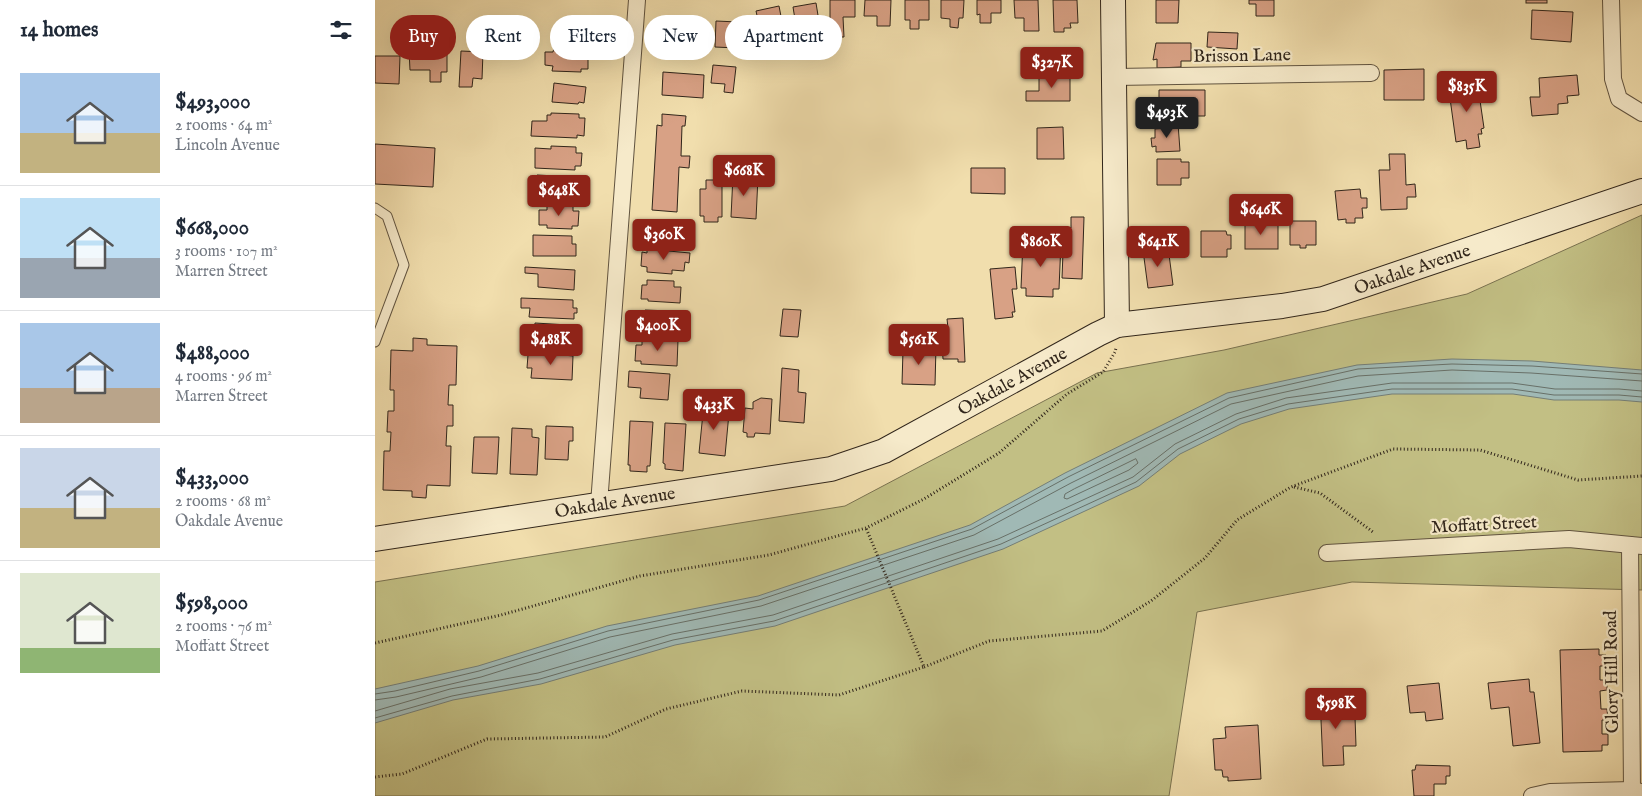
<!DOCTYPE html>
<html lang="en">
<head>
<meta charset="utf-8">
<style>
  :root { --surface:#fff; --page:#f6f6f7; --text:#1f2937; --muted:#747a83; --line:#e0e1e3; --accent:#8f2418 }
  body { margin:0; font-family:"IM FELL English",serif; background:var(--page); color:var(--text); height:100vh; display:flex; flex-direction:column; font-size:19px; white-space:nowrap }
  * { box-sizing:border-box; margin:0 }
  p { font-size:16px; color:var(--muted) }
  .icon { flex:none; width:28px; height:28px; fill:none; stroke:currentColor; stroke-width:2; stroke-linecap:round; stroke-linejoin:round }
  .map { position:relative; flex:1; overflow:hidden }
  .details { display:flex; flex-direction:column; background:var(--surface); width:375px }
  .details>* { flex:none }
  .banner { position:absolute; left:15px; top:15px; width:475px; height:45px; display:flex; gap:10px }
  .price { position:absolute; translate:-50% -42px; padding:0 11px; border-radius:5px; background:var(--accent); color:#fff; font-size:16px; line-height:32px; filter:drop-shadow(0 1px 2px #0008) }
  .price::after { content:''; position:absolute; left:50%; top:30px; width:15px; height:11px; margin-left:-8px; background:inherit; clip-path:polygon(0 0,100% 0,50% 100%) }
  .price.selected { background:#222; color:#fff }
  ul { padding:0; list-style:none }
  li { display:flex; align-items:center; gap:15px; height:125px; padding:0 20px }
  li+li { border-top:1px solid var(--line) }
  li span { display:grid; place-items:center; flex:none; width:140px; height:100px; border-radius:0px; color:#555 }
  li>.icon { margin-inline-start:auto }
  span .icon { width:60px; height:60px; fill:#fffc; stroke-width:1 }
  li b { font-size:21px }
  h2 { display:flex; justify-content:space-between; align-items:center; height:60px; padding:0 20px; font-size:21px }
  .tag { padding:0 18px; border-radius:22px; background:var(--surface); box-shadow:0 5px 20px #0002; font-size:18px; line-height:45px }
  .tag.selected { background:var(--accent); color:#fff }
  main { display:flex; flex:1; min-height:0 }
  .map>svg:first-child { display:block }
</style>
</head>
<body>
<main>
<section class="details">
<h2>14 homes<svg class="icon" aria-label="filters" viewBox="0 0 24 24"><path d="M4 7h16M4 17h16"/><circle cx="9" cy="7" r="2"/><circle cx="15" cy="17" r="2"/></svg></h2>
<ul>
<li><span style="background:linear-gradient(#a9c7e8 60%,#c2b280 0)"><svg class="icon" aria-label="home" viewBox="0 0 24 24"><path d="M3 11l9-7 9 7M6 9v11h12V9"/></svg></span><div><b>$493,000</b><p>2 rooms · 64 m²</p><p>Lincoln Avenue</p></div></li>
<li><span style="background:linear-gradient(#bfe0f5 60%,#9aa5b1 0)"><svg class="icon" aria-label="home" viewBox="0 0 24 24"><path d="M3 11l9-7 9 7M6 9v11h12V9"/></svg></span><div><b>$668,000</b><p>3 rooms · 107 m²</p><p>Marren Street</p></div></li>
<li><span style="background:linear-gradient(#a9c7e8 65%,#b9a48a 0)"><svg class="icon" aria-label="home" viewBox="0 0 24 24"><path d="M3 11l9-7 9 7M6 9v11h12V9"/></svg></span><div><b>$488,000</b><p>4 rooms · 96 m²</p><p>Marren Street</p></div></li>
<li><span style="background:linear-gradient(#c9d6e8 60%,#c2b280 0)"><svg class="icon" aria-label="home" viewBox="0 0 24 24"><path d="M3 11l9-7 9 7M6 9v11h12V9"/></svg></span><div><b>$433,000</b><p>2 rooms · 68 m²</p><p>Oakdale Avenue</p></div></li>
<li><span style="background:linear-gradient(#dfe7d0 75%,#8fb573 0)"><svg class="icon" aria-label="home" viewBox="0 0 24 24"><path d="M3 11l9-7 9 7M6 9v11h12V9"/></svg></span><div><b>$598,000</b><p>2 rooms · 76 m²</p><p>Moffatt Street</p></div></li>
</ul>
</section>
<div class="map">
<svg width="1267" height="796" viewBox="0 0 1267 796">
  <rect width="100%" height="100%" fill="#f1dead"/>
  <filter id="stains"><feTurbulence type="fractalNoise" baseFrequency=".004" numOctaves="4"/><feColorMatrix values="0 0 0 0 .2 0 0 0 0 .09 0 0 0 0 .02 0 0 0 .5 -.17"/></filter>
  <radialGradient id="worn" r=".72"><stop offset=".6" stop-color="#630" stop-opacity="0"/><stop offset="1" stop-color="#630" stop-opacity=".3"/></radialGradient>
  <polygon fill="#c2bf84" stroke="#7a7250" points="1267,215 1267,590 977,582 822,612 794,796 0,796 0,582 470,506 722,373 849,350 1092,294"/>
  <polygon fill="#a0b9b5" stroke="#747e77" points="1077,359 1157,361 1267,370 1267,402 1244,400 1179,400 1138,394 1017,394 914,409 866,424 805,454 764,486 628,549 400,626 300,645 166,684 78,700 0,723 0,689 103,666 232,626 383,596 595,525 690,473 852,393 982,365"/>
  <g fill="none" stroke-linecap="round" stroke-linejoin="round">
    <g stroke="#687068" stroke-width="1">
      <polygon points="761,459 763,463 754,470 692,499 689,498 690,494 699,489"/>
      <polyline points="0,694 20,691 104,671 233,631 384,600 597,529 693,477 854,398 983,369 1077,364 1157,366 1267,374"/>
      <polyline points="0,700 21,697 106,677 235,637 386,606 599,535 696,483 856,404 983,376 1077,370 1156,373 1267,381"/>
      <polyline points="0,711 75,689 163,673 297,634 398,615 623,539 758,477 800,444 861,414 911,398 1017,383 1137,383 1180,389 1244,389 1267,391"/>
      <polyline points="0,718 77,696 165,679 298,640 399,621 626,544 761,482 803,449 864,419 913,404 1017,389 1137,389 1179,395 1244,395 1267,397"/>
    </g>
  </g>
  <g fill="#d8a185" stroke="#31261b">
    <polygon points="455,0 480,0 480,17 468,17 469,37 455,37"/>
    <polygon points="490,0 516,0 515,26 502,26 502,16 489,16"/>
    <polygon points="530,0 554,0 554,20 544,20 544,29 535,29 535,20 530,20"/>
    <polygon points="566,0 589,0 588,18 584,18 583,28 575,27 575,19 566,18"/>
    <polygon points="602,0 626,0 626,13 616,13 616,23 605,23 605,14 602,15"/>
    <polygon points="639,0 663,0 664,31 649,31 649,18 640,18"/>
    <polygon points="678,0 702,0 703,23 695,23 696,28 689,28 689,32 679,32"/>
    <polygon points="781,0 804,0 803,23 781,23"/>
    <polygon points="874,0 899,0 899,16 881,16 881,4 874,4"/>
    <rect x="1151" y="0" width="21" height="3"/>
    <polygon points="441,3 447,40 424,44 418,7"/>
    <polygon points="404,6 409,32 407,32 409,42 400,44 398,35 387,38 381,11"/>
    <polygon points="1157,10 1198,12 1196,42 1156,39"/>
    <polygon points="341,21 363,22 362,48 340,47"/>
    <polygon points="289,27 316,28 315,59 288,58"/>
    <polygon points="833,32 863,33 862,49 832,47"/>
    <polygon points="781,43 816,43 816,61 806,61 806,67 782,68 782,59 778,60"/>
    <polygon points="62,46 72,46 72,72 66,72 66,82 55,82 55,70 35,70 34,50 62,50"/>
    <polygon points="179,48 208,50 207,54 213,54 213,69 206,69 206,72 177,71 178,66 170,65 170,52 178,52"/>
    <polygon points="86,51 108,52 107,79 98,78 97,87 84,87"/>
    <polygon points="0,56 25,56 24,84 0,83"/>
    <polygon points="338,65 361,67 358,93 349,92 350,84 336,83"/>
    <polygon points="1049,69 1049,100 1009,100 1009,70"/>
    <polygon points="288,72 329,75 328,98 287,95"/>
    <polygon points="664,74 695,74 695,101 651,101 651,91 664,91"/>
    <polygon points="1202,75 1204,95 1192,96 1193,103 1183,104 1183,114 1157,116 1155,97 1165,97 1164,78"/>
    <polygon points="1102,80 1109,128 1106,129 1107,134 1103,134 1105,147 1092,149 1091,140 1081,142 1074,91 1080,90 1079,84"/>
    <polygon points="179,83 211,87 209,103 204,102 203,104 177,102"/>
    <polygon points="784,90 830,90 830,116 797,116 797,105 784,105"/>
    <polygon points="176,113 204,114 204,118 210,118 209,136 202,135 202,138 156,136 157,121 172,121 172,115 176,115"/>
    <polygon points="287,114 311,116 310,126 307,126 306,156 315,156 314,168 304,167 302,212 277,210 282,125 287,126"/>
    <polygon points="794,123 803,123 805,151 781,152 781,146 777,147 776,138 780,138 780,129 794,128"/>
    <polygon points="688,127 689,159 662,159 662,128"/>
    <polygon points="0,144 60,148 58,187 0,184"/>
    <polygon points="176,146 201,147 201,153 207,153 206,166 200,166 200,170 160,168 160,148 176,149"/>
    <polygon points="1014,154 1030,154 1031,185 1040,184 1041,197 1032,197 1032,209 1006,210 1004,170 1015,170"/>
    <polygon points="782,159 806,159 806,162 814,162 814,178 806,178 806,185 782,185"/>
    <polygon points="596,168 630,168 630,194 596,193"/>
    <polygon points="162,175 200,177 200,182 206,182 206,199 178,198 178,202 161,201"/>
    <polygon points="358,175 383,177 381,219 356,217"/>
    <polygon points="331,180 347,180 347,217 343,217 343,222 329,222 329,216 325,216 325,189 331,189"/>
    <polygon points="985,189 986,198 992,198 992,208 987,208 988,218 980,218 980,223 971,223 971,219 963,220 960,191"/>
    <polygon points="172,205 198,206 198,211 204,211 203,226 197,226 197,229 172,228 172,225 164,225 164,210 172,210"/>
    <polygon points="696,217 709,217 707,279 687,278 689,227 696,228"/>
    <polygon points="915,221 941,221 941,245 931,245 931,248 925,248 925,245 915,245"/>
    <rect x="870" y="223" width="33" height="26"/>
    <polygon points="826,231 851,231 852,235 856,235 856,249 852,249 852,257 826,257"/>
    <polygon points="158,235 197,236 197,244 201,244 201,256 158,256"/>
    <polygon points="648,241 686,242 684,289 678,289 678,297 651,296 651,288 646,288"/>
    <polygon points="793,247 798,285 773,288 768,250"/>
    <polygon points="272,249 315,253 314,263 310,262 309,271 297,270 297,274 272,272 272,267 266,266 267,252 272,253"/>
    <polygon points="150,267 200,270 199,290 163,287 163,274 150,273"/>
    <polygon points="640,267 642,289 637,289 640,312 637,312 638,317 620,319 615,269"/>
    <polygon points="272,280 299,281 299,287 306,287 305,303 273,301 273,299 266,299 267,285 272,285"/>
    <polygon points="146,298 198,300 198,308 202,308 202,313 199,313 199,319 154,317 155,308 146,308"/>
    <polygon points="408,309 426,310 423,337 405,336"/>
    <polygon points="270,310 295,311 295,318 301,318 300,333 263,330 264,315 269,315"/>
    <polygon points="588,318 590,362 583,362 583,359 568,359 566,328 573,328 572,319"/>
    <polygon points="160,323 193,325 192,328 199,328 198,349 190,349 190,351 158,349"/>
    <polygon points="38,338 52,339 52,345 82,346 81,385 74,385 73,405 78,405 78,426 72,426 71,446 76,446 75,486 52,485 51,498 37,497 37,491 8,490 9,451 15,451 16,432 12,432 13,411 19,411 19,390 15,390 16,350 38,351"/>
    <polygon points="267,339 303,340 302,366 266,364 266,361 260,361 261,345 267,345"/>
    <polygon points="536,347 561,347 560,385 527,384 528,350 536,350"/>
    <polygon points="169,353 198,356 197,380 156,378 157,368 152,368 153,355"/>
    <polygon points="407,368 424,370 423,392 431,393 429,423 404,421"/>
    <polygon points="254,371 295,374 293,400 265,398 266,388 253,387"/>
    <polygon points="386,398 397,399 395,434 380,433 379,437 372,437 372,433 368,432 370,408 378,409 378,402"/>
    <polygon points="329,403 342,404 342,412 354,413 350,456 324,453"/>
    <polygon points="255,421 278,422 275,466 272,466 272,472 255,471 255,465 253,465"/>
    <polygon points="290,423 311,424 308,471 290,469 290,464 288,463"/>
    <polygon points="171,426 198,427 198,441 194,441 193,460 170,459"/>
    <polygon points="137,428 157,429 157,437 164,438 162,475 135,474"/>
    <polygon points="99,437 124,437 122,474 97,473"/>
    <polygon points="1224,649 1224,655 1231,655 1231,666 1225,666 1225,680 1232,680 1232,690 1225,691 1226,709 1232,709 1233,720 1227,720 1227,734 1233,734 1233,745 1227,745 1227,751 1188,752 1185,650"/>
    <polygon points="1154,679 1155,692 1159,692 1165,743 1138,746 1134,707 1116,709 1113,683"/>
    <polygon points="1064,683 1068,719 1051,721 1050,712 1035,713 1032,686"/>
    <polygon points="970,696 971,717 980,717 981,746 968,746 969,765 948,766 945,697"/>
    <polygon points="883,725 886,779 853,781 853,777 848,777 847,770 840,770 838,739 851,738 850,727"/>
    <polygon points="1041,765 1075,766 1075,776 1071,776 1071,784 1059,784 1059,796 1039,796 1037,770 1040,770"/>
  </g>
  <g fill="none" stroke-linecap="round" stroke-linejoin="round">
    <defs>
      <polyline id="lane" points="0,208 12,216 29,265 0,342"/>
      <g id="street">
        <polyline points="1236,0 1238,79 1244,99 1267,113"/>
        <polyline points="740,77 996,73"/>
        <polyline points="224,504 262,0"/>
        <polyline points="1255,545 1257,790"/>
        <polyline points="952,553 1194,539 1267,546"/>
        <polyline points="1157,796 1175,792 1257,790 1266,792"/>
      </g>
      <g id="secondary">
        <polyline points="738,0 742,325"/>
        <polyline points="0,539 456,469 509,451 723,334 742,325 907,306 948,299 1267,191"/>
      </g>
    </defs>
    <use href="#lane" stroke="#615440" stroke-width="11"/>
    <use href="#street" stroke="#615440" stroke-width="18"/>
    <use href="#secondary" stroke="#31261b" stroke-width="26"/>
    <g stroke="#31261b" stroke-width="3" stroke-dasharray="1 2.5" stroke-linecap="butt">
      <polyline points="919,487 945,493 998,532"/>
      <polyline points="0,643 126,615 265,576 394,555 491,528 549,499 624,453 692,394 728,372 740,352 741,348"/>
      <polyline points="549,667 614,641 727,631 776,601 830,558 862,520 916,487 1018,449 1105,450 1203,480 1267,476"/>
      <polyline points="0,777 27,774 112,739 230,737 291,709 367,691 464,695 549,667 491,528"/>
    </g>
    <use href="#lane" stroke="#f6eaca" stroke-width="9"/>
    <use href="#street" stroke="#f6eaca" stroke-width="16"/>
    <use href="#secondary" stroke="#f6eaca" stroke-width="24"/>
  </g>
  <g text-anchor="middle" stroke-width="4.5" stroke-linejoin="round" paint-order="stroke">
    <g font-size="18" fill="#31261b" stroke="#f6eaca">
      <text transform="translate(867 55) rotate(-1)" y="6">Brisson Lane</text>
      <text transform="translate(1037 269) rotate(-19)" y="6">Oakdale Avenue</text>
      <text transform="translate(637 381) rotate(-29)" y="6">Oakdale Avenue</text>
      <text transform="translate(240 502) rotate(-9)" y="6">Oakdale Avenue</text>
      <text transform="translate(1109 524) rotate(-3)" y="6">Moffatt Street</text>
      <text transform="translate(1236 672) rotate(-91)" y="6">Glory Hill Road</text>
    </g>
  </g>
  <rect width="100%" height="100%" filter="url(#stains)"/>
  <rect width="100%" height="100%" fill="url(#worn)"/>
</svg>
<b class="price" style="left:677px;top:89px">$327K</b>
<b class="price" style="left:1092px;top:113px">$835K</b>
<b class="price selected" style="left:792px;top:139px">$493K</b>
<b class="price" style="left:369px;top:197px">$668K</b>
<b class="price" style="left:184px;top:217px">$648K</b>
<b class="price" style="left:886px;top:236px">$646K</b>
<b class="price" style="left:289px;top:261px">$360K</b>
<b class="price" style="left:666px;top:268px">$860K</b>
<b class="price" style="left:783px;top:268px">$641K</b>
<b class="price" style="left:283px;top:352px">$400K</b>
<b class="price" style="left:176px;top:366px">$488K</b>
<b class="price" style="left:544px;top:366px">$561K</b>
<b class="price" style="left:339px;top:431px">$433K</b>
<b class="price" style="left:961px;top:730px">$598K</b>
<div class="banner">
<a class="tag selected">Buy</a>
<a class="tag">Rent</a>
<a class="tag">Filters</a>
<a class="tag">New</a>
<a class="tag">Apartment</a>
</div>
</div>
</main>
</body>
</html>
